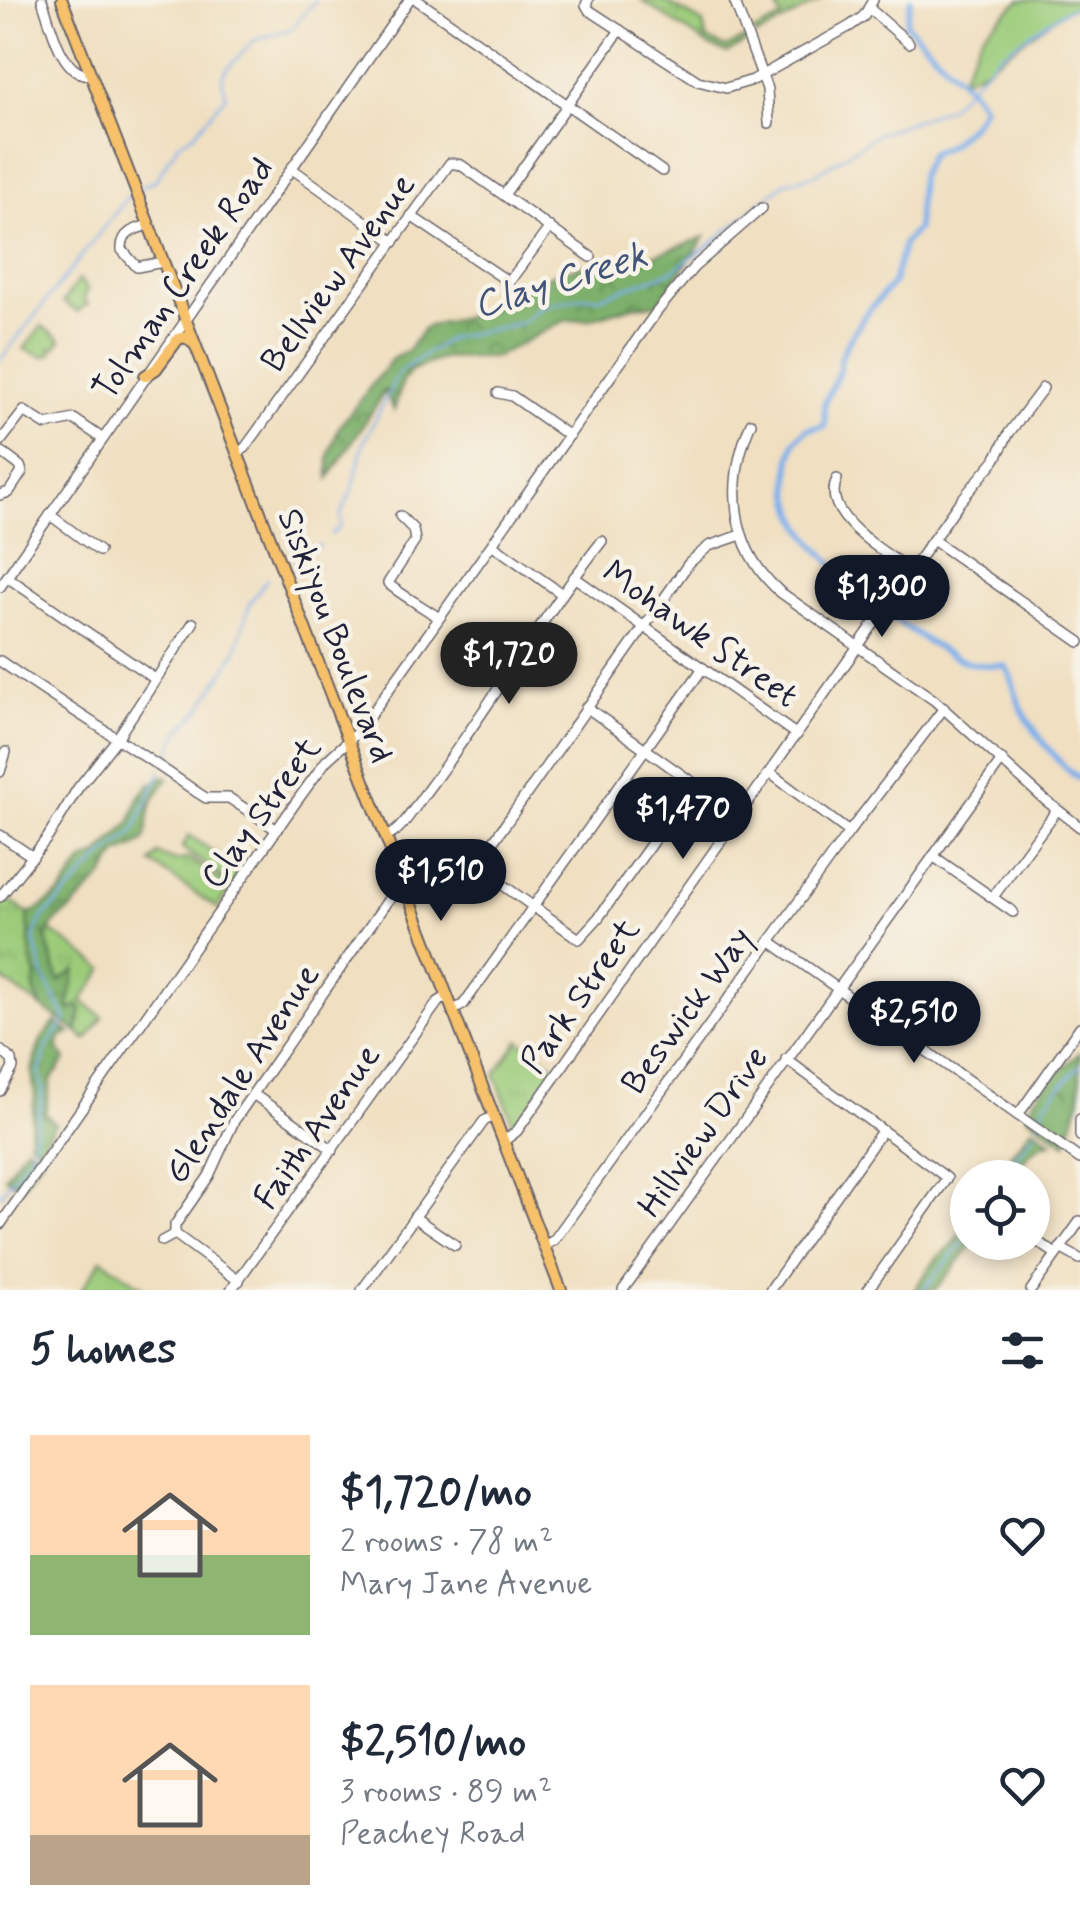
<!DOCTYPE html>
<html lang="en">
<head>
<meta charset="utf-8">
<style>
  :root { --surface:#fff; --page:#f6f6f7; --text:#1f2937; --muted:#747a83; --accent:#111827 }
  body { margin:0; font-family:Mynerve,sans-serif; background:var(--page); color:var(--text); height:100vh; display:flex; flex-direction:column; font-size:38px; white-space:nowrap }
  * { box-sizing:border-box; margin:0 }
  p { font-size:32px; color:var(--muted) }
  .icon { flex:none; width:55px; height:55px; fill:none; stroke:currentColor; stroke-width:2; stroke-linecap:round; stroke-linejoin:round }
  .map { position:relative; height:1290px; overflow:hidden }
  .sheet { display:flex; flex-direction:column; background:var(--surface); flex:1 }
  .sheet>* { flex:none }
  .controls { position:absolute; left:950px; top:1160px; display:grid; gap:20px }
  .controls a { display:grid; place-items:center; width:100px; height:100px; border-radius:50%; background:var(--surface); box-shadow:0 5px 15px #0003; font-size:50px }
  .price { position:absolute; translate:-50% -85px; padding:0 22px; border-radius:35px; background:var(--accent); color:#fff; font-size:32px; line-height:65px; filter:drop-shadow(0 2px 5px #0008) }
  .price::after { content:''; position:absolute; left:50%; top:60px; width:30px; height:22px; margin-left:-15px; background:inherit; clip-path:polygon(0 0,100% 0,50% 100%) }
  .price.active { background:#222; color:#fff }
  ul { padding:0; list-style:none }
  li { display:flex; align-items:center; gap:30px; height:250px; padding:0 30px }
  li span { display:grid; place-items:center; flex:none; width:280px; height:200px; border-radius:0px; color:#555 }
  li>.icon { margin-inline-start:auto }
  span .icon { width:120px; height:120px; fill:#fffc; stroke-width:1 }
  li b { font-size:42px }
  h2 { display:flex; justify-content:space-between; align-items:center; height:120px; padding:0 30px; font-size:42px }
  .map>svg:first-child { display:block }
</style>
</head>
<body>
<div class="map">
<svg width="1080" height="1290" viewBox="0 0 1080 1290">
  <defs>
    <pattern id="grass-tufts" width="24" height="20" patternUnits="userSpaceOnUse" patternTransform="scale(2.5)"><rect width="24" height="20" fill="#9ccc7a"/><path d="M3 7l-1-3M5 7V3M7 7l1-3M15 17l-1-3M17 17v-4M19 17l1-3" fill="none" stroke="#86af6a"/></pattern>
    <pattern id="forest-crowns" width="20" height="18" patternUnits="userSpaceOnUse" patternTransform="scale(2.5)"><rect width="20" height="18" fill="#7db06a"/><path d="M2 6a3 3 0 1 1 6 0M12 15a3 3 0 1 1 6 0" fill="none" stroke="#668f58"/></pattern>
  </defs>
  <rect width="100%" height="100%" fill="#f7f3e8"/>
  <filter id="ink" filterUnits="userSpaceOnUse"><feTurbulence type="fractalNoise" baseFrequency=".01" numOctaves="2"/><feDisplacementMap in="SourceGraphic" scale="20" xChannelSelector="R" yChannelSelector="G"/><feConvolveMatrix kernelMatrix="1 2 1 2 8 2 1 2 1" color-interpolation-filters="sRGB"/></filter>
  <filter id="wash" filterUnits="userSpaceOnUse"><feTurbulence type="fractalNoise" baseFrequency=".0048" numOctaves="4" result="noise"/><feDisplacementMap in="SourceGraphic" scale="40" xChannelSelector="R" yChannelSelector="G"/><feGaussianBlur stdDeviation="2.25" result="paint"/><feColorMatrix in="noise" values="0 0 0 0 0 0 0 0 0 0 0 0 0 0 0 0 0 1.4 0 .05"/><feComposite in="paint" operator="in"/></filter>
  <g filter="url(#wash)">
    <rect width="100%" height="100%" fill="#f0dfc0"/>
    <g fill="url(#grass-tufts)" stroke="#5f775a" stroke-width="2.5">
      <polygon points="641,0 663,0 703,23 706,39 726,48 745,38 746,42 727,53 709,46"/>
      <polygon points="773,0 821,0 757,36 754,32 782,18"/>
      <polygon points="189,835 242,872 233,885 182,848"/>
      <polygon points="158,854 176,861 189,858 231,888 217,908 151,863"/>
      <polygon points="5,897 28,914 31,959 36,976 34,990 41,1007 0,978 0,904"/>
      <polygon points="51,931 104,969 82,1001 103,1017 87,1040 77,1032 81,1019 68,1005 75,972 59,981 45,937"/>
      <polygon points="519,1040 557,1068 514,1126 495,1074"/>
    </g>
    <g fill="url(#forest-crowns)" stroke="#506952" stroke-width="2.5">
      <polygon points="705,237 658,304 633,306 590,319 564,321 495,357 443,358 412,370 403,381 394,410 385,391 329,478 329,455 339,427 392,359 408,350 425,327 484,312 524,286 556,273 585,265 592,269 624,266"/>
      <path d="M165,776L169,778C162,787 154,796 151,806C143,836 156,843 118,853L104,876L71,910L58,919L45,937L59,981L76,970L68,1005L70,1010L78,1005L82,1009L77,1032L41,1007L34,990L36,976L31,959L28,914L38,910L61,893L83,861L98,855L131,821L139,797L149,785Z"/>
      <polygon points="55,1022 70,1033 61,1037 58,1049 66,1059 51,1080 45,1114 55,1123 40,1149 29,1141 35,1095 32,1072 35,1058 41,1040"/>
      <path d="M1080,1052V1101L1066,1143L1027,1116C1032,1090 1062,1070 1080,1052Z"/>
      <path d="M1033,1127L1052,1142C1034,1143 1021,1163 1012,1177L991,1178Z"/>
      <polygon points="26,1146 42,1158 21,1188 5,1177"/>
      <polygon points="967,1204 968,1242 974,1243 935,1290 914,1290 937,1258 955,1242 963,1227"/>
    </g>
    <g fill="#9ccc7a" stroke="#5f775a" stroke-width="2.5">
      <polygon points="1020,0 1080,0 1080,7 1067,9 981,71 960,79 983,33"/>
      <polygon points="79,279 87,289 84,300 88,304 77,312 63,302"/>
      <polygon points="42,326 61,340 55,348 50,348 52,353 43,357 24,349"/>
      <polygon points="102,1259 147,1290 81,1290"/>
    </g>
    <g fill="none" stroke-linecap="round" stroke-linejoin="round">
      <g stroke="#7fb0eb" stroke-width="2.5">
        <polyline points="141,187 156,180 178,144 194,134 226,96 222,79 226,70 255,40 292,29 315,0"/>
        <polyline points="0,360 130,194"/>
        <polyline points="331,535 341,526 341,514 353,488 363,444 399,372 450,338 521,323 542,306 584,297 600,297 672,271 711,244 786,182 815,175 878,134 948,108 998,56 1067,9 1080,7"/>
        <polyline points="294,562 320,545"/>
        <polyline points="165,763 178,733 202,707 236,651 250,603 267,579"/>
        <polyline points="1039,1124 1045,1104 1080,1065"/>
        <polyline points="999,1178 1034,1133"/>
        <polyline points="0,1195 31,1154 43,1091 39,1073 47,1047 66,1019 43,974 34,937 40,921 101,858 133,833 161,771"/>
        <polyline points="923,1290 968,1237"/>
      </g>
      <path stroke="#7fb0eb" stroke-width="6" d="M911,0L906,24L972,91L983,107L974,122L949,145L930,154L920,175L917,229L904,243L893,283L865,315L846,345L840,359V369L824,404L825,426L807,429L795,441C786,470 787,497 801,524C822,565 923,648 967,662C979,666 993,665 1005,666C1013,676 1014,691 1019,703C1029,726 1059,766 1080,779"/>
    </g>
  </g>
  <g filter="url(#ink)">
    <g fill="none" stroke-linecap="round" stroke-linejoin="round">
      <defs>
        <g id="minor">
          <path d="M42,0C51,23 60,75 90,75"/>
          <polyline points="417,0 662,171"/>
          <polyline points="588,0 586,5 589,10 698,81 726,88 753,80 850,26 864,16 873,0"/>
          <polyline points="734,0 767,89 769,123"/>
          <polyline points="870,9 909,43"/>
          <polyline points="291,168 394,242"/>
          <polyline points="504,195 620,30"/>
          <polyline points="411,216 509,282 550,227"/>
          <path d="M149,225C134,229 121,233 122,250L137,267L163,262"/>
          <polyline points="498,393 512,396 569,436"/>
          <path d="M751,423C726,481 729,547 780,592L934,700L1045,800L1080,827"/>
          <polyline points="0,442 24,411 46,425 74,419 103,439"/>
          <polyline points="0,451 20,466 22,472 9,492 0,495"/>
          <polyline points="237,453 245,448 450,163 461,165 591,257"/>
          <path d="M837,479C819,516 888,554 913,572"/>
          <polyline points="50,515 99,551"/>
          <path d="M400,516L413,529L415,541L388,583C393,590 427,609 439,618"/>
          <polyline points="933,540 1080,642"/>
          <polyline points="493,545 562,594"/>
          <polyline points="7,577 155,679"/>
          <polyline points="574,577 797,735"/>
          <polyline points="0,587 409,0"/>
          <path d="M0,661C66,707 133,747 198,793L206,798H229L277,830"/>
          <polyline points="586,707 740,816"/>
          <polyline points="0,772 6,752"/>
          <polyline points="770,773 849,832"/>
          <polyline points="694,784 599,917 579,939 476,866 689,563 709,546 741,535"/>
          <polyline points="0,835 33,857"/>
          <path d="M386,837C403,830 415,806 426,792C488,710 539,621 602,541"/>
          <polyline points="933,856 1013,912"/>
          <polyline points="0,897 48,837 78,788 116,740 193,623"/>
          <polyline points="993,897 1057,810"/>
          <polyline points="770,941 1080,1159"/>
          <polyline points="453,1010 463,1005 496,959 703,668"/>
          <polyline points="0,1050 12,1060 13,1068 0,1091"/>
          <polyline points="786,1059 947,1178 868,1290"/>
          <polyline points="253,1094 333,1150"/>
          <polyline points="1018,1115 1080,1027"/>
          <polyline points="1080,1119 1080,1136"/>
          <polyline points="504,1141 517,1131 958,504 995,460 1009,433 1043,388"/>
          <polyline points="414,1217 455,1245"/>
          <polyline points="0,1225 294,805 326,761 360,730 655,314 694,267 762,208"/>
          <polyline points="175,1234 239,1281"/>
          <polyline points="1032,1238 1056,1254"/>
          <polyline points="162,1241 175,1234 175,1225 209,1176 234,1121 388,900 406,888"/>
          <polyline points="544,1246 554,1240 849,832 944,708"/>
          <polyline points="1060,1248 1080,1259"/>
          <polyline points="231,1290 438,1002 448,996"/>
          <polyline points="362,1290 484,1121 494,1116"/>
          <polyline points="623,1290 1002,760"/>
          <polyline points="770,1290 882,1131"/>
          <polyline points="1031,1290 1080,1221"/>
        </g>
        <g id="major">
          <polyline points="62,0 561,1290"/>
          <polyline points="145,376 156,369 178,339 186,337 194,344"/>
        </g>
      </defs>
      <use href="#minor" stroke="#6a646a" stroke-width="12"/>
      <use href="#major" stroke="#6a646a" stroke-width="14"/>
      <use href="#minor" stroke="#fff" stroke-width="9"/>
      <use href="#major" stroke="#f6c16b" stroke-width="10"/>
    </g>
  </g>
  <g text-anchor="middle" stroke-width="9" stroke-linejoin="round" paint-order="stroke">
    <g font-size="35" fill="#22223b" stroke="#f7f3e8">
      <text transform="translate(337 272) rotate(-54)" y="12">Bellview Avenue</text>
      <text transform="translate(182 278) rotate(-55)" y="12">Tolman Creek Road</text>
      <text transform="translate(701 633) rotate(35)" y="12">Mohawk Street</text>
      <text transform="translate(337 635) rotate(69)" y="12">Siskiyou Boulevard</text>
      <text transform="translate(260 812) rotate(-54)" y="12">Clay Street</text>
      <text transform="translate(579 995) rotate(-55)" y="12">Park Street</text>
      <text transform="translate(686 1010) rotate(-54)" y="12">Beswick Way</text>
      <text transform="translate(241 1073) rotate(-57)" y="12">Glendale Avenue</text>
      <text transform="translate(316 1126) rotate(-55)" y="12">Faith Avenue</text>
      <text transform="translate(702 1131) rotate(-55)" y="12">Hillview Drive</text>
    </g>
    <g font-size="38" font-style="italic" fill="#435479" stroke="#f7f3e8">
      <text transform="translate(560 279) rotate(-17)" y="13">Clay Creek</text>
    </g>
  </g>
</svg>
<div class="controls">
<a><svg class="icon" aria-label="locate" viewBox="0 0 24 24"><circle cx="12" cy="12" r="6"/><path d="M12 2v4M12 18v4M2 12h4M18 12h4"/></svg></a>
</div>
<b class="price" style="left:882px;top:640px">$1,300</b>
<b class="price active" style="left:509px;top:707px">$1,720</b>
<b class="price" style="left:683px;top:862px">$1,470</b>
<b class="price" style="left:441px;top:924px">$1,510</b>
<b class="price" style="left:914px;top:1066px">$2,510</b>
</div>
<section class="sheet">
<h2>5 homes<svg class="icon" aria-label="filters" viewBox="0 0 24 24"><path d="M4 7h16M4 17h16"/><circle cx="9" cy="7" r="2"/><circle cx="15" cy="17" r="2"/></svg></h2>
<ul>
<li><span style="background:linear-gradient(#ffd9b3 60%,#8fb573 0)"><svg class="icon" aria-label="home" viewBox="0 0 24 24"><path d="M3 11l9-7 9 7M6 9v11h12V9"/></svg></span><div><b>$1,720/mo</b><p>2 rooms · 78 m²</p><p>Mary Jane Avenue</p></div><svg class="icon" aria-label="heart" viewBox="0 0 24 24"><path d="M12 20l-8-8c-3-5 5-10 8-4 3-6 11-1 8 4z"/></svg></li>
<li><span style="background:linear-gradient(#ffd9b3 75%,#b9a48a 0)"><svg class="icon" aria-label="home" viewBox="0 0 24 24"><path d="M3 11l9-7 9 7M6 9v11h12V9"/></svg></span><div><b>$2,510/mo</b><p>3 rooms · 89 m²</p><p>Peachey Road</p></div><svg class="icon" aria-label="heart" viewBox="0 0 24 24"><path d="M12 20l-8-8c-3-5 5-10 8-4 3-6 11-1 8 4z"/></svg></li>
</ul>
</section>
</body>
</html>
